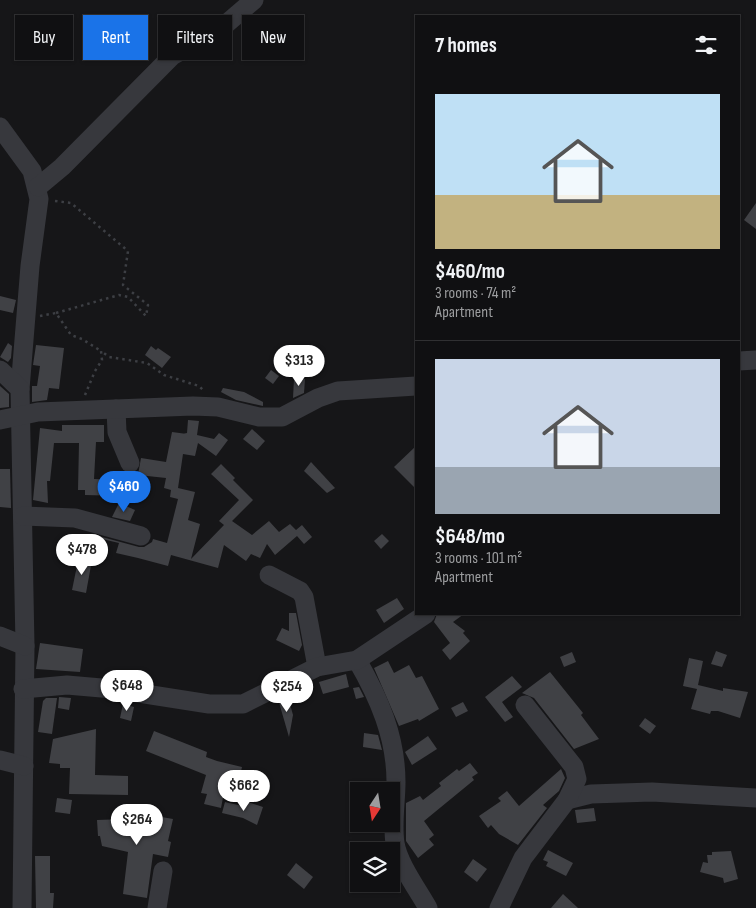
<!DOCTYPE html>
<html lang="en">
<head>
<meta charset="utf-8">
<style>
  :root { --surface:#101012; --page:#1e1e20; --text:#f1f3f6; --muted:#9c9d9f; --line:#303032; --accent:#1a73e8 }
  body { margin:0; font-family:"Sofia Sans Condensed",sans-serif; background:var(--page); color:var(--text); height:100vh; display:flex; flex-direction:column; font-size:19px; white-space:nowrap }
  * { box-sizing:border-box; margin:0 }
  p { font-size:16px; color:var(--muted) }
  .icon { flex:none; width:28px; height:28px; fill:none; stroke:currentColor; stroke-width:2; stroke-linecap:round; stroke-linejoin:round }
  .map { position:relative; flex:1; overflow:hidden }
  .drawer { position:absolute; left:415px; top:15px; width:325px; height:600px; display:flex; flex-direction:column; background:var(--surface); border-radius:0px; box-shadow:0 1px 4px #0004,0 0 0 1px var(--line) }
  .drawer>* { flex:none }
  .banner { position:absolute; left:15px; top:15px; width:325px; height:45px; display:flex; gap:10px }
  .needle { width:32px; rotate:192deg }
  .fabs { position:absolute; left:350px; top:782px; display:grid; gap:10px }
  .fabs a { display:grid; place-items:center; width:50px; height:50px; border-radius:0px; background:var(--surface); box-shadow:0 1px 4px #0004,0 0 0 1px var(--line); font-size:25px }
  .price { position:absolute; translate:-50% -42px; padding:0 11px; border-radius:18px; background:#fff; color:#222; font-size:16px; line-height:32px; filter:drop-shadow(0 1px 2px #0008) }
  .price::after { content:''; position:absolute; left:50%; top:30px; width:15px; height:11px; margin-left:-8px; background:inherit; clip-path:polygon(0 0,100% 0,50% 100%) }
  .price.active { background:var(--accent); color:#fff }
  ul { padding:0; list-style:none }
  li { display:grid; align-content:center; gap:10px; height:265px; padding:0 20px }
  li+li { border-top:1px solid var(--line) }
  li span { display:grid; place-items:center; height:155px; border-radius:0px; color:#555 }
  li>.icon { margin-inline-start:auto }
  span .icon { width:90px; height:90px; fill:#fffc; stroke-width:1 }
  li b { font-size:21px }
  h2 { display:flex; justify-content:space-between; align-items:center; height:60px; padding:0 20px; font-size:21px }
  .pill { padding:0 18px; border-radius:0px; background:var(--surface); box-shadow:0 1px 4px #0004,0 0 0 1px var(--line); font-size:18px; line-height:45px }
  .pill.active { background:var(--accent); color:#fff }
  .map>svg:first-child { display:block }
</style>
</head>
<body>
<div class="map">
<svg width="756" height="908" viewBox="0 0 756 908">
  <rect width="100%" height="100%" fill="#161618"/>
  <g fill="#404145">
    <polygon points="756,203 756,229 744,220"/>
    <polygon points="0,296 16,300 13,313 0,310"/>
    <polygon points="8,343 12,346 11,358 8,362 0,357"/>
    <polygon points="36,345 64,348 59,389 49,388 47,400 32,402 32,386 37,386 40,366 33,365"/>
    <polygon points="151,346 156,350 158,348 171,357 162,368 145,355"/>
    <polygon points="271,370 279,376 273,384 265,378"/>
    <polygon points="294,379 305,379 304,393 293,398"/>
    <polygon points="0,386 9,394 9,407 0,408"/>
    <polygon points="223,388 244,392 263,402 263,406 236,400 221,392"/>
    <polygon points="188,420 199,421 197,435 214,439 219,433 228,440 216,456 198,443 195,456 183,454 178,488 195,492 188,520 200,524 191,559 224,525 219,521 239,500 211,474 221,464 235,478 233,480 253,500 232,521 252,535 269,521 279,532 290,524 296,530 302,525 312,537 304,544 297,536 275,555 267,544 260,558 251,554 246,561 224,545 218,568 171,555 168,566 138,558 116,553 119,543 102,539 102,537 139,547 144,547 152,542 153,539 167,543 178,499 170,497 171,490 164,488 166,478 138,475 141,458 166,462 172,432 187,434 184,433 187,433"/>
    <polygon points="62,425 104,425 104,442 96,442 94,479 122,480 122,496 85,495 85,490 78,490 79,443 54,443 50,481 47,481 48,503 33,500 40,428 62,431"/>
    <polygon points="252,429 265,441 257,450 243,439"/>
    <polygon points="416,446 416,489 394,467"/>
    <polygon points="311,462 335,488 327,493 304,471"/>
    <polygon points="0,469 10,469 11,508 0,507"/>
    <polygon points="119,503 135,510 130,521 112,517"/>
    <polygon points="382,534 389,541 381,549 374,541"/>
    <polygon points="92,560 86,593 72,590 78,561"/>
    <polygon points="397,598 404,609 384,623 376,610"/>
    <polygon points="289,613 296,613 302,645 299,651 276,640 282,628 289,631"/>
    <polygon points="437,614 464,614 453,622 465,631 463,633 470,641 450,660 442,650 450,643 434,622"/>
    <polygon points="40,643 83,649 80,672 36,669"/>
    <polygon points="716,651 727,655 722,667 711,664"/>
    <polygon points="572,652 576,662 564,667 560,657"/>
    <polygon points="689,658 703,661 698,685 723,691 723,688 748,692 740,718 718,711 711,711 710,714 691,709 697,689 683,686"/>
    <polygon points="388,661 394,673 409,665 416,678 422,676 439,709 419,721 418,719 399,726 374,668"/>
    <polygon points="550,672 583,713 581,715 599,739 574,749 534,698 522,693"/>
    <polygon points="346,674 349,687 323,694 319,682"/>
    <polygon points="512,676 522,687 502,702 513,717 505,722 485,697"/>
    <polygon points="359,687 364,697 356,699 353,688"/>
    <polygon points="59,697 71,698 69,710 58,708"/>
    <polygon points="288,697 293,715 289,737 278,699"/>
    <polygon points="46,698 57,698 52,734 38,732 43,701"/>
    <polygon points="463,702 468,711 456,717 451,708"/>
    <polygon points="123,704 134,707 131,721 120,718"/>
    <polygon points="645,718 656,726 650,734 639,726"/>
    <polygon points="96,729 95,775 128,776 128,795 69,794 70,768 60,768 60,764 49,763 53,739"/>
    <polygon points="154,731 207,752 206,757 217,761 242,767 238,785 226,782 221,808 204,804 207,794 201,793 206,775 146,751"/>
    <polygon points="364,733 378,735 382,750 363,747"/>
    <polygon points="428,736 437,749 412,765 405,752"/>
    <polygon points="470,763 478,773 472,777 474,780 424,821 434,835 429,839 434,845 418,858 406,841 406,803 420,796 423,800 441,786 439,783 457,769 459,771"/>
    <polygon points="561,769 565,778 559,791 543,805 547,808 518,845 499,834 491,825 488,828 479,816 501,801 498,798 507,791 519,806"/>
    <polygon points="57,798 72,800 70,814 55,812"/>
    <polygon points="225,802 247,807 248,802 263,807 257,825 243,818 222,813"/>
    <polygon points="594,808 596,821 577,823 575,810"/>
    <polygon points="127,811 173,819 168,841 171,842 168,857 153,854 147,898 123,894 128,852 102,846 100,836 98,836 97,820 126,819"/>
    <polygon points="548,850 573,863 566,876 546,866 548,862 543,860"/>
    <polygon points="731,851 738,879 724,883 723,878 700,872 703,862 708,863 707,855 712,855 712,852"/>
    <polygon points="35,856 50,856 50,893 54,893 53,908 36,908"/>
    <polygon points="473,859 487,869 477,882 464,872"/>
    <polygon points="296,863 313,877 304,889 287,875"/>
    <polygon points="563,894 578,908 551,908"/>
  </g>
  <g fill="none" stroke-linecap="round" stroke-linejoin="round">
    <g stroke="#3d3f44" stroke-width="2.5" stroke-dasharray="2.5 4" stroke-linecap="butt">
      <polyline points="55,201 71,203 128,251 123,285 148,305 146,316"/>
      <polyline points="56,313 119,295 128,297 146,316"/>
      <polyline points="40,316 56,313 71,335 82,339 101,351"/>
      <polyline points="85,395 95,371 102,360 101,351 109,357 147,363 164,375 199,386 203,390"/>
    </g>
    <g stroke="#37383d" stroke-width="19">
      <polyline points="0,127 32,171 39,199 30,266 20,389"/>
      <polyline points="38,187 62,167 172,56 218,31 254,0"/>
      <polyline points="739,361 756,360"/>
      <polyline points="0,370 20,389 25,646 22,908"/>
      <polyline points="116,409 117,432 130,463"/>
      <polyline points="0,420 38,412 193,406 218,407 259,417 282,417 318,398 338,391 416,386"/>
      <polyline points="23,516 75,518 141,536"/>
      <polyline points="269,575 300,591 304,597 317,667"/>
      <polyline points="0,636 25,646"/>
      <path d="M357,660C379,698 396,737 396,782C396,802 392,824 395,843C398,863 418,890 428,908"/>
      <polyline points="23,689 67,685 113,689 209,704 243,704 317,667 357,660 426,614"/>
      <polyline points="0,760 24,766"/>
      <polyline points="567,800 591,794 652,792 756,798"/>
      <polyline points="157,908 163,871"/>
      <polyline points="499,908 523,858 567,800 577,779 574,767 525,705"/>
    </g>
  </g>
</svg>
<div class="fabs">
<a><svg class="needle" viewBox="-14 -14 28 28"><path d="M0-13l5 13h-10z" fill="#e53935"/><path d="M0 13l5-13h-10z" fill="#9c9d9f"/></svg></a>
<a><svg class="icon" aria-label="layers" viewBox="0 0 24 24"><path d="M12 4l9 5-9 5-9-5zM3 14l9 5 9-5"/></svg></a>
</div>
<b class="price" style="left:299px;top:387px">$313</b>
<b class="price active" style="left:124px;top:513px">$460</b>
<b class="price" style="left:82px;top:576px">$478</b>
<b class="price" style="left:127px;top:712px">$648</b>
<b class="price" style="left:287px;top:713px">$254</b>
<b class="price" style="left:244px;top:812px">$662</b>
<b class="price" style="left:137px;top:846px">$264</b>
<div class="banner">
<a class="pill">Buy</a>
<a class="pill active">Rent</a>
<a class="pill">Filters</a>
<a class="pill">New</a>
</div>
<section class="drawer">
<h2>7 homes<svg class="icon" aria-label="filters" viewBox="0 0 24 24"><path d="M4 7h16M4 17h16"/><circle cx="9" cy="7" r="2"/><circle cx="15" cy="17" r="2"/></svg></h2>
<ul>
<li><span style="background:linear-gradient(#bfe0f5 65%,#c2b280 0)"><svg class="icon" aria-label="home" viewBox="0 0 24 24"><path d="M3 11l9-7 9 7M6 9v11h12V9"/></svg></span><div><b>$460/mo</b><p>3 rooms · 74 m²</p><p>Apartment</p></div></li>
<li><span style="background:linear-gradient(#c9d6e8 70%,#9aa5b1 0)"><svg class="icon" aria-label="home" viewBox="0 0 24 24"><path d="M3 11l9-7 9 7M6 9v11h12V9"/></svg></span><div><b>$648/mo</b><p>3 rooms · 101 m²</p><p>Apartment</p></div></li>
</ul>
</section>
</div>
</body>
</html>
